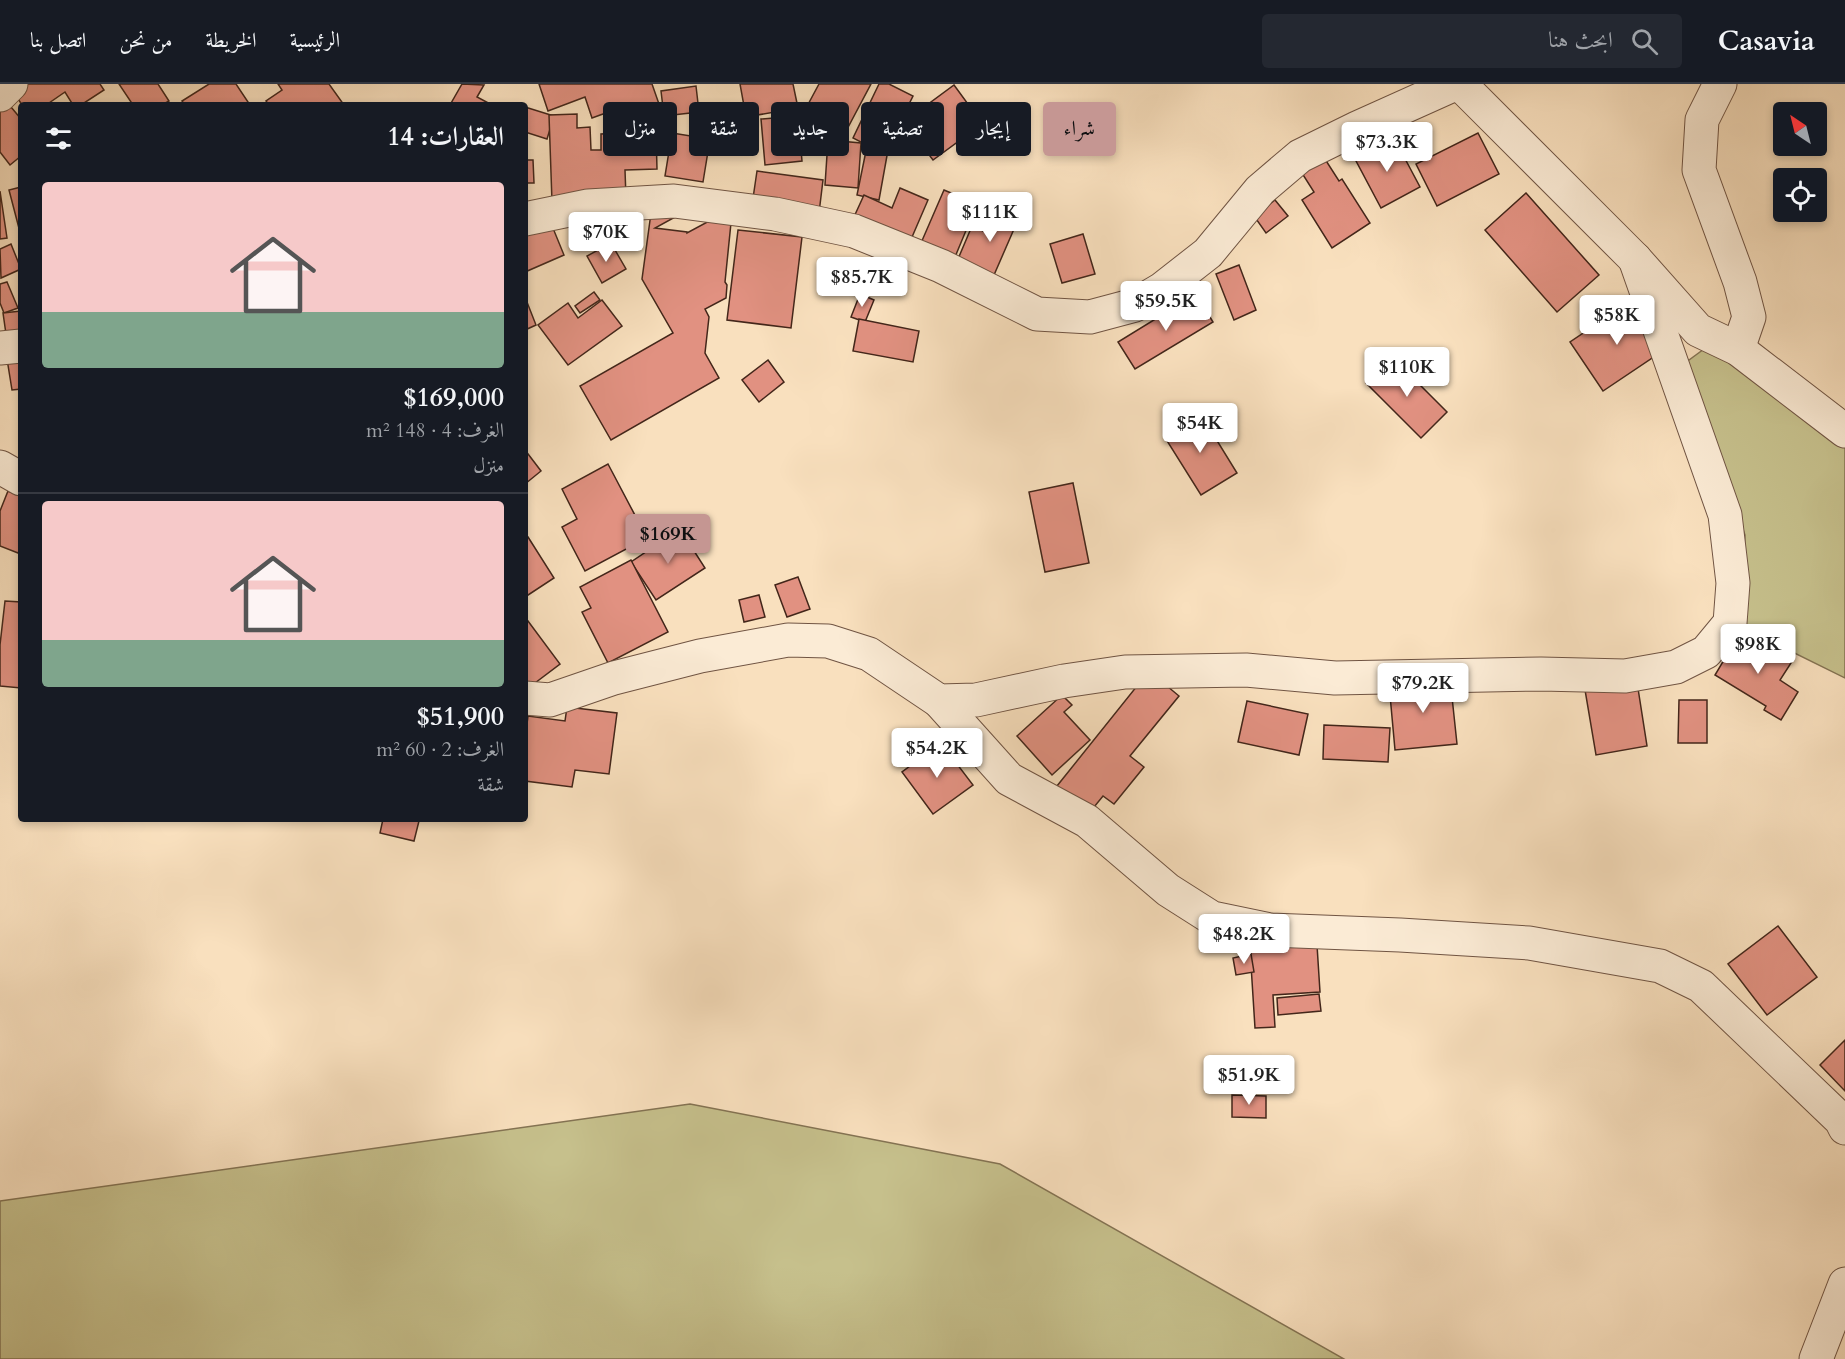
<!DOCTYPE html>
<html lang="ar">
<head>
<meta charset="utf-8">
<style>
  :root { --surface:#171b24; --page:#242831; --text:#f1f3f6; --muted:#9ea1a6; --line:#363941; --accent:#c59692 }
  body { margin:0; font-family:Cardo,Amiri,serif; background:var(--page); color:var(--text); direction:rtl; height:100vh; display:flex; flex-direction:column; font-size:22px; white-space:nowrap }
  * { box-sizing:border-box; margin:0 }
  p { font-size:20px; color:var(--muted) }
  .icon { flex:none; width:33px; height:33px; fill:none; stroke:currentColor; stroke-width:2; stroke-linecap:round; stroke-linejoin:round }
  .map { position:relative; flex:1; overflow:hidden; direction:ltr }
  .details { position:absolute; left:18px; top:18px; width:510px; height:720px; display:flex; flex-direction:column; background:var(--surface); border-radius:6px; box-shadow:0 3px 9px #0003; direction:rtl }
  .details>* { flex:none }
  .top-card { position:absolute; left:546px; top:18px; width:570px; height:54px; direction:rtl; display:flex; gap:12px }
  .needle { width:39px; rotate:325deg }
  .buttons { position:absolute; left:1773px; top:18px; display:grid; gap:12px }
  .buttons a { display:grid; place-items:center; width:54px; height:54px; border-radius:6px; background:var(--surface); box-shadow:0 3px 9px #0003; font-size:30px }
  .price { position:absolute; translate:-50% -51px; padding:0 14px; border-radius:6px; background:#fff; color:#222; font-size:20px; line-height:39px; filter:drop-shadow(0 2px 3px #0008) }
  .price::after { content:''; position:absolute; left:50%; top:36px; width:18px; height:14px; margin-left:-9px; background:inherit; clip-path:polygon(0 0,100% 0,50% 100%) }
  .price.active { background:var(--accent); color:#111 }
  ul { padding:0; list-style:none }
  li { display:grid; align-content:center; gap:12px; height:318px; padding:0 24px }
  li+li { border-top:2px solid var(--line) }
  li span { display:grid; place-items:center; height:186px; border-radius:6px; color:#555 }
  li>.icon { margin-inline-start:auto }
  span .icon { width:108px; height:108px; fill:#fffc; stroke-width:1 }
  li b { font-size:26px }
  h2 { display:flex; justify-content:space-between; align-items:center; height:72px; padding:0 24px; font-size:26px }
  .pill { padding:0 21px; border-radius:6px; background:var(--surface); box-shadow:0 3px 9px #0003; font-size:21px; line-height:54px }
  .pill.active { background:var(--accent); color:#111 }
  header { display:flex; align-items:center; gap:36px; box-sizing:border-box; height:84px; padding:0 30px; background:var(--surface); border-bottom:2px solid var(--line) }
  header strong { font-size:28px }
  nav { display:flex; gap:33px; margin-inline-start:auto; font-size:21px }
  .search { width:420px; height:54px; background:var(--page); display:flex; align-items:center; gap:15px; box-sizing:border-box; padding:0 21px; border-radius:6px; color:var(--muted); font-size:22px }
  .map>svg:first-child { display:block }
</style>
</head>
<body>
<header>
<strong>Casavia</strong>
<div class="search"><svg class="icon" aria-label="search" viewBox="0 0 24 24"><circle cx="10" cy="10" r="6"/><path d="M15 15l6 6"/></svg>ابحث هنا</div>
<nav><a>الرئيسية</a><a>الخريطة</a><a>من نحن</a><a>اتصل بنا</a></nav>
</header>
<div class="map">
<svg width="1845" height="1275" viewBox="0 0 1845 1275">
  <rect width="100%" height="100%" fill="#f9e0be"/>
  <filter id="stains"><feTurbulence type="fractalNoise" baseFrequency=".00333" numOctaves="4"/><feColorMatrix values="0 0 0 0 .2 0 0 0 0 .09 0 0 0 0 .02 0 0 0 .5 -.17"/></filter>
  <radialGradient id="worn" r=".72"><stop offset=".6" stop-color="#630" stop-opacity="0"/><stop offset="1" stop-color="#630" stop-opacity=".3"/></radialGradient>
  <g fill="#c6c08c" stroke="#847353" stroke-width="1.5">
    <polygon points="1704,265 1731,274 1845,361 1845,594 1740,542 1745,451 1685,279"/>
    <polygon points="690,1020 1000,1080 1344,1275 0,1275 0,1117"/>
  </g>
  <g fill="#e19181" stroke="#43261a" stroke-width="1.5">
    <polygon points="23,0 100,0 104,6 81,21 73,21 65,8 46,21 22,21 13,7"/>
    <polygon points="119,0 158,0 169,17 162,21 133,21"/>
    <polygon points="209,0 236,0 250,21 185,21 182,17"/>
    <polygon points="278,0 329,0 344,21 269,21 266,17 282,6"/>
    <polygon points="462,0 484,1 477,13 492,21 450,21"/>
    <polygon points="539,0 652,0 659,20 628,31 625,22 592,34 585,13 548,27"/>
    <polygon points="740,0 793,0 798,24 746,33"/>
    <polygon points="819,0 871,0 845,49 804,28"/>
    <polygon points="879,0 889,0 913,12 884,70 853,54"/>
    <polygon points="954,1 976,31 961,42 967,51 933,76 904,38"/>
    <polygon points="696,2 699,28 664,32 661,7"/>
    <polygon points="6,17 21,35 21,72 10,81 0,68 0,22"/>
    <polygon points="525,23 554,32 547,55 525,48"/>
    <polygon points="731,28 736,63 717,66 712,31"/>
    <polygon points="577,30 577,44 590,43 591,66 601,66 601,50 656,47 657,85 625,86 626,114 552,118 549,31"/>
    <polygon points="798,32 802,77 765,81 761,35"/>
    <polygon points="672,49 710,55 703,98 665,92"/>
    <polygon points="1478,49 1499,90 1437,122 1416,80"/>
    <polygon points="1394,54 1420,103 1381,124 1355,75"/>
    <polygon points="828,56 861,59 858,104 825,101"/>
    <polygon points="867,62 888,66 879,116 857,111"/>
    <polygon points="1323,72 1339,97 1342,95 1370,139 1332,164 1302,116 1314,108 1300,86"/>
    <polygon points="525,76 533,76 534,99 525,99"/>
    <polygon points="757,87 823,96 819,129 752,121"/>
    <polygon points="21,103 21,152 9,106"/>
    <polygon points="900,104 928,116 909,160 853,135 864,111 892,124"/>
    <polygon points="944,106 977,120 955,173 921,159"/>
    <polygon points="0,107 7,154 0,155"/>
    <polygon points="1526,109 1599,191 1557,228 1485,146"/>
    <polygon points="1275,116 1288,132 1266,149 1254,132"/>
    <polygon points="1004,122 1021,129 994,191 958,175 972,142 992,151"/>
    <polygon points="651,129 677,132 655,144 687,148 687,149 724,129 732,129 725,198 727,201 726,214 705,225 709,233 705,269 719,294 611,356 580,302 673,249 642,195"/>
    <polygon points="548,132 564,171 525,188 525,142"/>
    <polygon points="738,146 802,153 791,244 727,236"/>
    <polygon points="1083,150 1095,190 1062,199 1050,160"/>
    <polygon points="611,159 626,185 602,199 587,172"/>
    <polygon points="11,160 21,185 1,194 0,165"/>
    <polygon points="1239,181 1256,226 1234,236 1216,190"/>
    <polygon points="7,198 18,224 4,229 0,219 0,200"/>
    <polygon points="594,208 600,216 580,229 575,222"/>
    <polygon points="860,210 874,216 865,238 851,233"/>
    <polygon points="1196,210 1213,238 1135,285 1118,258"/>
    <polygon points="525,213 536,241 525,246"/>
    <polygon points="602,216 622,242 568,281 538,241 568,219 578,234"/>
    <polygon points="1631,217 1664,266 1603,307 1570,258"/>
    <polygon points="21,227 21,256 7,257 3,229"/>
    <polygon points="859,235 919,247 913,278 853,267"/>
    <polygon points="21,273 21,305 12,306 7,275"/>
    <polygon points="1393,274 1447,328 1421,354 1366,299"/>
    <polygon points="768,276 784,298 759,318 742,296"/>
    <polygon points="1200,329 1237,389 1201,411 1164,352"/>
    <polygon points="525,366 541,387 525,400"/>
    <polygon points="608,380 647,454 585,487 562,443 577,435 562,405"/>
    <polygon points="1073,399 1089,479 1045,488 1029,408"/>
    <polygon points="8,407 21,412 21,462 18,469 0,462 0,427"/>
    <polygon points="680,445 705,484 656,516 631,478"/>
    <polygon points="528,453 554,494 525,513 525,455"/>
    <polygon points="631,476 668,548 608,579 582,528 591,524 580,503"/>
    <polygon points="798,493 810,525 787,533 775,501"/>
    <polygon points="759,511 765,533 744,538 739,516"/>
    <polygon points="5,517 21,518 21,604 0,602 0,561"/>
    <polygon points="525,533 560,580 527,605 525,602"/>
    <polygon points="1740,549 1791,579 1780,596 1798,608 1781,636 1764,626 1766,622 1715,591"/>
    <polygon points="1149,587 1179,612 1130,672 1144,683 1114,720 1103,712 1090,728 1057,702"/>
    <polygon points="1450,594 1457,660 1395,666 1389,600"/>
    <polygon points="1637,598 1647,662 1596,671 1585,606"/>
    <polygon points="1062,611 1072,621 1064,628 1090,656 1052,691 1017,652"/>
    <polygon points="1679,616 1707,616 1707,659 1678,659"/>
    <polygon points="1247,617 1308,630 1299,671 1238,658"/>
    <polygon points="567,623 617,629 609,690 575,686 572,703 525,697 525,656 528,632 565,637"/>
    <polygon points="1324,641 1390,644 1388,678 1323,675"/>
    <polygon points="941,659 973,701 933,730 902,688"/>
    <polygon points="383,735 419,737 414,757 380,749"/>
    <polygon points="1778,842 1817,893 1767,931 1728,880"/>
    <polygon points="1317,861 1320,908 1273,911 1275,943 1255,944 1250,865"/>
    <polygon points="1251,870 1254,888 1236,891 1233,874"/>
    <polygon points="1319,910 1321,927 1278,931 1277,914"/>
    <polygon points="1845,956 1845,1007 1820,981"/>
    <polygon points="1232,1011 1266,1012 1266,1034 1232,1033"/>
  </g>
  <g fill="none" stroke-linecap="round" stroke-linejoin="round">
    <defs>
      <g id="minor">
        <polyline points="1460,0 1635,175 1698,246 1738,265 1845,347"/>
        <polyline points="1720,0 1702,36 1699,86 1740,198 1749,233 1738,265"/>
        <polyline points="0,11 11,0"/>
        <polyline points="525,135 588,122 674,117 775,130 854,147 941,182 1037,230 1090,233 1135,221 1162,205 1208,169 1260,106 1300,72 1357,44 1455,0"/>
        <polyline points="0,264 21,262"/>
        <polyline points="0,383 21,395"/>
        <polyline points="525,614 550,616 614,594 700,572 788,556 828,557 869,570 939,617 976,616 1064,597 1125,588 1246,586 1335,594 1541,590 1625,592 1676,583 1706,568 1730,539 1733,499 1725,431 1635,175"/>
        <polyline points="939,617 1009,695 1087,737 1168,806 1212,834 1270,846 1400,851 1529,859 1660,882 1701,902 1841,1036 1845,1044"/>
        <polyline points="1816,1275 1845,1200"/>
      </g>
    </defs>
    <use href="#minor" stroke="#705443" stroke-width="35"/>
    <use href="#minor" stroke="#fbebd5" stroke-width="33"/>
  </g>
  <rect width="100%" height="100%" filter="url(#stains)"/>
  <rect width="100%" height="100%" fill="url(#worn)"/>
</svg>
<div class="buttons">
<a><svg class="needle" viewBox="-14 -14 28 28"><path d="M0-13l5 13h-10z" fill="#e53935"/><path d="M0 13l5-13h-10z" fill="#9ea1a6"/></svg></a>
<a><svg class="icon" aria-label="locate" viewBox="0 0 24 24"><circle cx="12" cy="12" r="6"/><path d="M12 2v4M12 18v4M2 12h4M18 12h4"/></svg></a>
</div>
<b class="price" style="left:1387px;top:89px">$73.3K</b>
<b class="price" style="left:990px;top:159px">$111K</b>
<b class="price" style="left:606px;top:179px">$70K</b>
<b class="price" style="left:862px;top:224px">$85.7K</b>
<b class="price" style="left:1166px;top:248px">$59.5K</b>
<b class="price" style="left:1617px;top:262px">$58K</b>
<b class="price" style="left:1407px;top:314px">$110K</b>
<b class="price" style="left:1200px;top:370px">$54K</b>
<b class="price active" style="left:668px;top:481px">$169K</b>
<b class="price" style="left:1758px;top:591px">$98K</b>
<b class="price" style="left:1423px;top:630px">$79.2K</b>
<b class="price" style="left:937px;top:695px">$54.2K</b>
<b class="price" style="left:1244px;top:881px">$48.2K</b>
<b class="price" style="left:1249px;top:1022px">$51.9K</b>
<div class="top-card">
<a class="pill active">شراء</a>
<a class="pill">إيجار</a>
<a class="pill">تصفية</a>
<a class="pill">جديد</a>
<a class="pill">شقة</a>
<a class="pill">منزل</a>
</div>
<section class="details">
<h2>العقارات: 14<svg class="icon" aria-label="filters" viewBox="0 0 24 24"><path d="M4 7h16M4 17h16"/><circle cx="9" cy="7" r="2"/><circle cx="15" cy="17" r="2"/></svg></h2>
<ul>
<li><span style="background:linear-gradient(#f6c9c9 70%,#7fa58c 0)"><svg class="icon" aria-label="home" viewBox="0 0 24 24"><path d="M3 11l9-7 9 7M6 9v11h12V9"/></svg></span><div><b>$169,000</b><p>الغرف: 4 · 148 m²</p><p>منزل</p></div></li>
<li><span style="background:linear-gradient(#f6c9c9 75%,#7fa58c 0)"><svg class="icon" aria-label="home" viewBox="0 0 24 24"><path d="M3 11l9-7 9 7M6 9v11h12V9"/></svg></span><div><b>$51,900</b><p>الغرف: 2 · 60 m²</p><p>شقة</p></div></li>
</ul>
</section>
</div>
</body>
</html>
